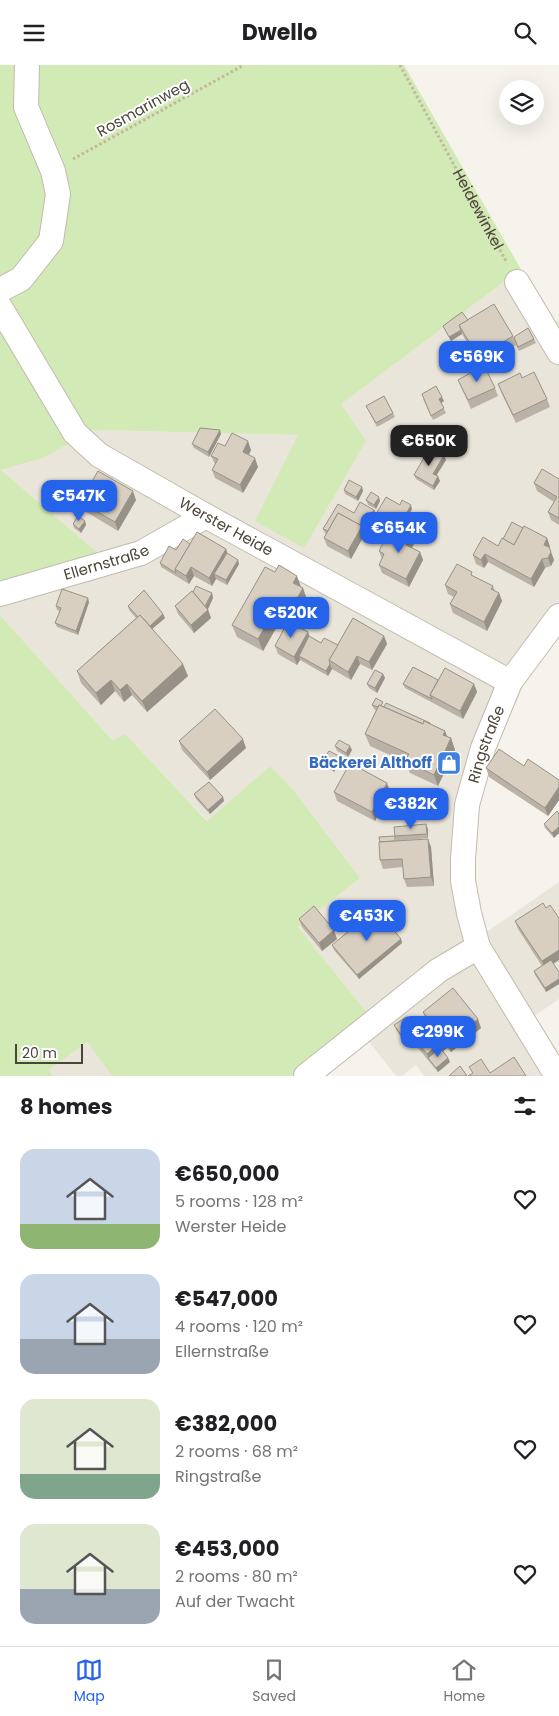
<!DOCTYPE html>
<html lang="en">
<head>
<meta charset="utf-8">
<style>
  :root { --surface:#fff; --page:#f6f6f6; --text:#202124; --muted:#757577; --line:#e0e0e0; --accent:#2563eb }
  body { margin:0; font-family:Poppins,sans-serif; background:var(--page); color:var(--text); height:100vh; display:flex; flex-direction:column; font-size:19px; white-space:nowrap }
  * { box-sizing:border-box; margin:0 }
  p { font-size:16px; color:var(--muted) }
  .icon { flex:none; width:28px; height:28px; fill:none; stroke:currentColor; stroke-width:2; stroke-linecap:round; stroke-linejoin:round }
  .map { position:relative; height:1011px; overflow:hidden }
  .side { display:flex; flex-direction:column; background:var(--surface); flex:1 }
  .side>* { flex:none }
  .controls { position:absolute; left:499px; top:15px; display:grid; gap:10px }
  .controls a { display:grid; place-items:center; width:45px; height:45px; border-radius:50%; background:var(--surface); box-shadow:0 5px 20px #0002; font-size:25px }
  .scale { position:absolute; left:15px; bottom:12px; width:68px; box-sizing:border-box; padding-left:5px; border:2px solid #4b4439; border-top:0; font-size:14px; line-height:18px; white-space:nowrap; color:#4b4439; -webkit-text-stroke:4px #fff; paint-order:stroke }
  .price { position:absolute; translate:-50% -42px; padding:0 11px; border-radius:10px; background:var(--accent); color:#fff; font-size:16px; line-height:32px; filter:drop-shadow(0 1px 2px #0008) }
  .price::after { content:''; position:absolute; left:50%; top:30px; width:15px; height:11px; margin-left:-8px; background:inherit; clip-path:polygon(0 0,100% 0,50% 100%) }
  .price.on { background:#222; color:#fff }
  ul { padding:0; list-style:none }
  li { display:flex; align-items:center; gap:15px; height:125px; padding:0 20px }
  li span { display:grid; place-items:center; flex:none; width:140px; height:100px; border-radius:15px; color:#555 }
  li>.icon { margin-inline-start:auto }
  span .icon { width:60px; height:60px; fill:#fffc; stroke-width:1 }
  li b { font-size:21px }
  h2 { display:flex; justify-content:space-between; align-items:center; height:60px; padding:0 20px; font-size:21px }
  header { display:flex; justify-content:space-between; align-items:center; height:65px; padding:0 20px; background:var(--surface); font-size:22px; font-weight:700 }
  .tabs { display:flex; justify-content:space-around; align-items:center; height:70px; border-top:1px solid var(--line); background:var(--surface); font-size:14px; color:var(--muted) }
  .tabs a { display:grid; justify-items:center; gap:2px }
  .tabs .on { color:var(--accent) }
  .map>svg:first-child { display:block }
</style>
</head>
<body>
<header><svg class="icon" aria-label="menu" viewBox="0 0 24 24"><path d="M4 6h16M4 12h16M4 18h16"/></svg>Dwello<svg class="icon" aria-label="search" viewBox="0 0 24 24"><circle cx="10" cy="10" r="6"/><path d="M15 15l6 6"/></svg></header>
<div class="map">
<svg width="559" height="1011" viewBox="0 0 559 1011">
  <rect width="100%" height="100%" fill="#f6f3ec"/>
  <g fill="#eae5da">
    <polygon points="505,216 552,257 559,256 559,567 525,617 492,689 475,748 472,817 485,868 559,817 559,934 534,951 559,1011 424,1011 416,1000 402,1011 396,1011 359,964 372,954 298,862 360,813 291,722 270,701 208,756 125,670 113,676 0,550 0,541 114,502 1,405 43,393 94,365 299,370 256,456 340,339"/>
    <polygon points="87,977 112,1011 53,1011 49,1005"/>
  </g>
  <g fill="#d2eab5">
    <polygon points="0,0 404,0 523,208 505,216 341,339 366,376 304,483 255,456 298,370 94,365 43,393 1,405 114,502 0,541"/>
    <polygon points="0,550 113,676 125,669 207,756 270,701 291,722 360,813 298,862 372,954 324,1011 112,1011 87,977 49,1005 53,1011 0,1011"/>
  </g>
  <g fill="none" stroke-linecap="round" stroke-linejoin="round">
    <defs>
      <g id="minor">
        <polyline points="517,217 559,287"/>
        <polyline points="0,225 21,214 51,176 58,129 53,106 26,42 27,0"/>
        <path id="s2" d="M0,242L75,368L99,390L206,451L510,617"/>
        <path id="s3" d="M0,529L141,488L206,451"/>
        <polyline points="306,1011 439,905 478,882"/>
        <path id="s4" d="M557,1011L478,882L469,848L463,816V794L467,740L483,683L510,617L559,551"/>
      </g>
    </defs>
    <use href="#minor" stroke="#c2bbae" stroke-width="26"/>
    <g stroke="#c4b79f" stroke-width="3" stroke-dasharray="2.5 2.5" stroke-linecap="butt">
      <path id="s1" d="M400,0L507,198"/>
      <polyline points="73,94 244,0"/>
    </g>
    <use href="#minor" stroke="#fff" stroke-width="24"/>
  </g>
  <g fill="#bab2a6">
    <polygon points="468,255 514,272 534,274 536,278 519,286 516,280 481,301 462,269 451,276 443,261"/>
    <polygon points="522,313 547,334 550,342 516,358 501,327 498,319"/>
    <polygon points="458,315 495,323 498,331 471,344"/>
    <polygon points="423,334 444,336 441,338 446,348 433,355"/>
    <polygon points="366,341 393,348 395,352 377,362"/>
    <polygon points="221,369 209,392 194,383 192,379"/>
    <polygon points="225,381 251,385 249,390 258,402 243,428 215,413 212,405 215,399 211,391"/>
    <polygon points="446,395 436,410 440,416 434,425 416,414 414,410"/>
    <polygon points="559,414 559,460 551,455 548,447 554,437 537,426 534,418"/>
    <polygon points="362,422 363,426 358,436 345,429 344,425"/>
    <polygon points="136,435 118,466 83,445 80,437"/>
    <polygon points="366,435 380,436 376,444 368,440"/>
    <polygon points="400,440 412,444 402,462 391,456 381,474 370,468 368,463"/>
    <polygon points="374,445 376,449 351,494 327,481 324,473 326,469 325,468 323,464 354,448"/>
    <polygon points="85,456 86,460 81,468 74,463 73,459"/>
    <polygon points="523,463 547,473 550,482 549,483 554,495 551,501 545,503 534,522 488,497 484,503 476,499 473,490 498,481 503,474"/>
    <polygon points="412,468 415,477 412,483 420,487 423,495 409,522 382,508 379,500 382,494 379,486 392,476"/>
    <polygon points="190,479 226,484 227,488 239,499 227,520 216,514 212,521 194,511 189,519 161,502 160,498 176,485"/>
    <polygon points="473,511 493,521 495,526 499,528 502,536 487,566 453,548 450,539 454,532 448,529 445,520"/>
    <polygon points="301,522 303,523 307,535 293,559 308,567 309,571 321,578 338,580 384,571 387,579 372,605 360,599 351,615 332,604 328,611 300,595 297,600 278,589 275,581 285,562 279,558 263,586 237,572 232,560"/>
    <polygon points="193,527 212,528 213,533 208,544 211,553 194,568 178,549 175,541"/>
    <polygon points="89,537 78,570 57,562 55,558 60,546 57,545 56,541"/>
    <polygon points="128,541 163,549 165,553 152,564 188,611 147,647 132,630 124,637 115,626 101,640 81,618 77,606 136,553 129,545"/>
    <polygon points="383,609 385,613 377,628 369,623 367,619"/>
    <polygon points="438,615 474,619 477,627 463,654 405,623 403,619"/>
    <polygon points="372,640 385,641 430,658 431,659 445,666 447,672 451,673 455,685 438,721 410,708 405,697 370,681 365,669 376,645 374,644"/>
    <polygon points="179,676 246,683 210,715 182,685"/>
    <polygon points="335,681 352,685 348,692 337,686"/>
    <polygon points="322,696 340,696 334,707 324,700"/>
    <polygon points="524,701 559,715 559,735 548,751 489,712 486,703"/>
    <polygon points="390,726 375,756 337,736 334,727"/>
    <polygon points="194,729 223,732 224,736 210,749 196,734"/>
    <polygon points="559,749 559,768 554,773 545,763 544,759"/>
    <polygon points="428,764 428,773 396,776 395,771"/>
    <polygon points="396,776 431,782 434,821 407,822 404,814 403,802 383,804 380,795"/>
    <polygon points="546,843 559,853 559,895 553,899 559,907 559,919 546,927 535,910 534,906 542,901 518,864 515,856"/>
    <polygon points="299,854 337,874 322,886 302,862"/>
    <polygon points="401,874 402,878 359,914 334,885 332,880"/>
    <polygon points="423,947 481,963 451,987 447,983 443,986 448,993 450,997 438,1007 418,983 416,976 408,982 396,965 394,960 419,969 420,971 431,962 426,956"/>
  </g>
  <g fill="#979187">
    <polygon points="461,265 462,269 451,276 449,272"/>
    <polygon points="442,332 444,336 440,339 439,334"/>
    <polygon points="220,365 221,369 209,392 208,387"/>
    <polygon points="248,376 251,385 246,395 243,387"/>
    <polygon points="444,390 446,395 435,413 433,409"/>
    <polygon points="255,393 258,402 243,428 240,420"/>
    <polygon points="438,411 440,416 434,425 433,421"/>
    <polygon points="362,422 363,426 358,436 356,432"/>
    <polygon points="133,426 136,435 118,466 115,457"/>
    <polygon points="379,432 380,436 376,444 374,440"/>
    <polygon points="411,440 412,444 402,462 401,458"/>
    <polygon points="374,445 376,449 351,494 348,486 362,461"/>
    <polygon points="390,452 391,456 381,474 379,470"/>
    <polygon points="85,456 86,460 81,468 79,464"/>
    <polygon points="412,468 415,477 409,488 406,480"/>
    <polygon points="547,473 550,482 547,488 544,480"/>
    <polygon points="226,484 229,493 214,509 216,514 212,521 209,513"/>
    <polygon points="420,487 423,495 409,522 406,514"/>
    <polygon points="551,487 554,495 551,501 548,493"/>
    <polygon points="485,489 488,497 484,503 481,495"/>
    <polygon points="542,494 545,503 534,522 531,514"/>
    <polygon points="238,495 239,499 227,520 226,515"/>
    <polygon points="191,502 194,511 189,519 186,511"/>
    <polygon points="297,511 301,522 293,518"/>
    <polygon points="303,523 307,535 290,564 286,553"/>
    <polygon points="212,528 213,533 207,546 208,545 211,553 194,568 191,560 205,543"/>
    <polygon points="499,528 502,536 487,566 484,557"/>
    <polygon points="88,533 89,537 78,570 76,566"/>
    <polygon points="274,546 279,558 263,586 258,574"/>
    <polygon points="163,549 165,553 151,565 150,561"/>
    <polygon points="308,567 311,576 299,591 300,595 297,600 294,592"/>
    <polygon points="384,571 387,579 372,605 369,597"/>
    <polygon points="357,591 360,599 351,615 348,607"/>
    <polygon points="183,599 188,611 147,647 142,636"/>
    <polygon points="330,599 332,604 328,611 326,606"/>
    <polygon points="383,609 385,613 377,628 375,623"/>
    <polygon points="111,615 115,626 101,640 96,628"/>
    <polygon points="127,619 132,630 124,637 120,625"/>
    <polygon points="474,619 477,627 463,654 460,646"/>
    <polygon points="445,666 449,676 451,673 455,685 438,721 434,710 443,670"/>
    <polygon points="243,674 246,683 210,715 207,707"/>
    <polygon points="350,681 352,685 348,692 346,688"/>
    <polygon points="339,691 340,696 334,707 332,702"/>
    <polygon points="387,718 390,726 375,756 372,747"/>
    <polygon points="559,722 559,735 548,751 545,743"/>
    <polygon points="223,732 224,736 210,749 208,745"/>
    <polygon points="426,759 428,764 428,773 427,769"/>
    <polygon points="559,762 559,768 554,773 552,768"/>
    <polygon points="428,774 431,782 434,821 431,812"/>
    <polygon points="334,865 337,874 322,886 319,878"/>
    <polygon points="401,874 402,878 359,914 357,910"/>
    <polygon points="559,885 559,895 545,904 542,896"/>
    <polygon points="559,914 559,919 546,927 545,923"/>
    <polygon points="478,954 481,963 451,987 448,979"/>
    <polygon points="419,969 421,973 408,982 407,978"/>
    <polygon points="444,974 447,983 431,996 428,993 427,989"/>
    <polygon points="448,993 450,997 438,1007 436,1003"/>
  </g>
  <g fill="#d8cfc1" stroke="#979187">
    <polygon points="494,239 513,271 478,292 459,260"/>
    <polygon points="462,247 468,255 459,260 461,265 449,272 443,261"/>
    <polygon points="528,263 534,274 518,282 514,272"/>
    <polygon points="484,300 495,323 468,335 458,315"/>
    <polygon points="534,307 547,334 513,350 498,319 520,308 522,313"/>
    <polygon points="436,321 442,332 439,334 444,343 431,351 422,329"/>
    <polygon points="384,331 393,348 376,358 366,341"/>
    <polygon points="200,363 220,365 208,387 192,379"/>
    <polygon points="232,368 248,376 243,387 255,393 240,420 212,405 218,394 211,391 218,378 225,381"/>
    <polygon points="430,382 444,390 433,409 438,411 433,421 414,410"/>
    <polygon points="542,404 559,414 559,453 548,447 557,432 534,418"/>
    <polygon points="98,406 133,426 115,457 80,437"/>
    <polygon points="349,415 362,422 356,432 344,425"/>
    <polygon points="371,427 379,432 374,440 366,435"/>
    <polygon points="386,432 400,440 402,435 411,440 401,458 390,452 379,470 368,463"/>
    <polygon points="360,437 374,445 363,465 362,461 338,448 328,466 323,464 338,439 354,448"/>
    <polygon points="338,448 362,461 348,486 324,473"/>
    <polygon points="78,451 85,456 79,464 73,459"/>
    <polygon points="512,457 523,463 514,480 503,474"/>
    <polygon points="524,461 547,473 544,480 549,482 551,487 548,493 542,494 531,514 485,489 481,495 473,490 483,472 498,481 502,473 514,480"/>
    <polygon points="400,462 412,468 406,480 420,487 406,514 379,500 384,489 379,486 386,472 392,476"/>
    <polygon points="197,467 226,484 209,513 191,502 186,511 175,504"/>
    <polygon points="183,474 190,479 175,504 176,508 160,498 169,481 176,485"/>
    <polygon points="227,488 238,495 226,515 214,509"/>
    <polygon points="457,499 472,507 471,510 493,521 491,524 499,528 484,557 450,539 457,527 445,520"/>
    <polygon points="279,500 297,511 293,518 303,523 286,553 274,546 258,574 232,560 265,502 275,507"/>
    <polygon points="196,521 212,528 205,541 193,527"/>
    <polygon points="62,524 88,533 76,566 55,558 61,543 56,541"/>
    <polygon points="144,525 163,549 150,561 140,550 138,552 128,541"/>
    <polygon points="192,526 208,545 191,560 175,541"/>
    <polygon points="140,550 183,599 142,636 127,619 120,625 111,615 96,628 77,606"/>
    <polygon points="353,553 384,571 369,597 357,591 348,607 329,595"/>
    <polygon points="288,556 308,567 294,592 275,581"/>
    <polygon points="309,571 321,578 324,573 338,580 329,595 330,599 326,606 299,591"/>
    <polygon points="413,602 438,615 430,630 432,634 403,619"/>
    <polygon points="445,603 474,619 460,646 430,630"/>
    <polygon points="375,605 383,609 375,623 367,619"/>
    <polygon points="376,633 383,637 381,641 379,640 378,642 372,640"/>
    <polygon points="386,638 430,658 430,659 424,656 423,659 384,642"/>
    <polygon points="379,640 423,659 424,656 445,666 443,670 451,673 434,710 405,696 409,689 365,669"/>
    <polygon points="215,644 243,674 207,707 179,676"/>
    <polygon points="339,675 350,681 346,688 335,681"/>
    <polygon points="499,684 524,701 528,694 559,715 559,722 545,743 486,703"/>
    <polygon points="329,686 339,691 332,702 322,696"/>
    <polygon points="350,698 387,718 372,747 334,727"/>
    <polygon points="209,717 223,732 208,745 194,729"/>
    <polygon points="557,746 559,749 559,762 552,768 544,759"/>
    <polygon points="426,759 427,769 395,771 394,762"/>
    <polygon points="395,771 395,776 380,777 379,772"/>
    <polygon points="428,774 431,812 404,814 402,794 380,795 379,777"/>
    <polygon points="543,838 546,843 550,840 559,853 559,885 542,896 515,856"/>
    <polygon points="314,841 334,865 319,878 299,854"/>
    <polygon points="376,844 401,874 357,910 332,880"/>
    <polygon points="551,895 559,907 559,914 545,923 534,906"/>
    <polygon points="453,923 478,954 448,979 444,974 427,989 415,975 433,960 423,947"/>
    <polygon points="406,952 419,969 407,978 394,960"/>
    <polygon points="440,983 448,993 436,1003 428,993"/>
    <polygon points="514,992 526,1011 468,1011 473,1008 469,1002 481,994 490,1008"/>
    <polygon points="460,1001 467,1011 449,1011"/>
  </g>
  <defs>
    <symbol id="shop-square" viewBox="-11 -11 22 22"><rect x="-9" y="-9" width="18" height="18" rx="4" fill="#3f7fe0" stroke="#fff"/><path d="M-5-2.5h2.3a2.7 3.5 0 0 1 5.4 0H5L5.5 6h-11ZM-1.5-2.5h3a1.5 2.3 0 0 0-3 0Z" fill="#fff"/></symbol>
  </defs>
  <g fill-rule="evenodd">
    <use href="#shop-square" x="435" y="684" width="28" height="28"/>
  </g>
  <g text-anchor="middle" stroke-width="4" stroke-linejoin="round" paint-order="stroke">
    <g font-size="15" fill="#4b4439" stroke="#fff">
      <text transform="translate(143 43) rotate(-29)" y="5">Rosmarinweg</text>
      <text dy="5" stroke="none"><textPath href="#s1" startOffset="164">Heidewinkel</textPath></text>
      <text dy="5" stroke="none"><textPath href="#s2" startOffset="325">Werster Heide</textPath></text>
      <text dy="5" stroke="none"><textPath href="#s3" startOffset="111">Ellernstraße</textPath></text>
      <text dy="5" stroke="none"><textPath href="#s4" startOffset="359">Ringstraße</textPath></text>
    </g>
    <g font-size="15" font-weight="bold" fill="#366cbe" stroke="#fff" text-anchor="end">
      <text x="432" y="703">Bäckerei Althoff</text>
    </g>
  </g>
</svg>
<div class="controls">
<a><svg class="icon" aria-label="layers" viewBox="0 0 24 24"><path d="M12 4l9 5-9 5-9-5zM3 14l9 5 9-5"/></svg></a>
</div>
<div class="scale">20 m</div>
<b class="price" style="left:477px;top:318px">€569K</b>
<b class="price on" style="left:429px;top:402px">€650K</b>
<b class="price" style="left:79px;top:457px">€547K</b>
<b class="price" style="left:399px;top:489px">€654K</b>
<b class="price" style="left:291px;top:574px">€520K</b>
<b class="price" style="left:411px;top:765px">€382K</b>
<b class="price" style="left:367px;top:877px">€453K</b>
<b class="price" style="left:438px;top:993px">€299K</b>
</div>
<section class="side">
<h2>8 homes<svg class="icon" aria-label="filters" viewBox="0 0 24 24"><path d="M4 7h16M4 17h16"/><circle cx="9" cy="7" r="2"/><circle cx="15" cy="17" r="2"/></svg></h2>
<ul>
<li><span style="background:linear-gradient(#c9d6e8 75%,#8fb573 0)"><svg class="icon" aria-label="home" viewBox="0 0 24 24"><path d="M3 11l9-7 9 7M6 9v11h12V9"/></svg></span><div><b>€650,000</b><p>5 rooms · 128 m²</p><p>Werster Heide</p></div><svg class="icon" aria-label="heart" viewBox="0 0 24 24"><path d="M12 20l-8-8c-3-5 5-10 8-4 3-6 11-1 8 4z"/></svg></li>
<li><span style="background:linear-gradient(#c9d6e8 65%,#9aa5b1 0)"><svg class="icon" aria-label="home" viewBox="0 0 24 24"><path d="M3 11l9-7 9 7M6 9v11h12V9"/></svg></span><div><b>€547,000</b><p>4 rooms · 120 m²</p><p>Ellernstraße</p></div><svg class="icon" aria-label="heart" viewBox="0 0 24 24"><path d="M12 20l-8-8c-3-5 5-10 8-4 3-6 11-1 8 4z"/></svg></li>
<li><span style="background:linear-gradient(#dfe7d0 75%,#7fa58c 0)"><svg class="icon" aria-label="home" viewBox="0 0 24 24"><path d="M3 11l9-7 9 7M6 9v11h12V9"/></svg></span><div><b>€382,000</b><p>2 rooms · 68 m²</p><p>Ringstraße</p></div><svg class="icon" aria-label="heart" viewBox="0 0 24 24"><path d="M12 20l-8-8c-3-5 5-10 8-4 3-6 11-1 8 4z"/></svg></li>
<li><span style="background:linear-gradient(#dfe7d0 65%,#9aa5b1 0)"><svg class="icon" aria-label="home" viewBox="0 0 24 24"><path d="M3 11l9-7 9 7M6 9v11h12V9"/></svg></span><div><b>€453,000</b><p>2 rooms · 80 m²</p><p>Auf der Twacht</p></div><svg class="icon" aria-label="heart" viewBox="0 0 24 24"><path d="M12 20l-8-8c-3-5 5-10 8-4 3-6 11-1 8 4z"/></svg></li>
</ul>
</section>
<nav class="tabs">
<a class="on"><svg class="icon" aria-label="map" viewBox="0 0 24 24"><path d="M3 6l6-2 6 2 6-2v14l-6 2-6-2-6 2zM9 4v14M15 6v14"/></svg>Map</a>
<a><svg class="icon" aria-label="saved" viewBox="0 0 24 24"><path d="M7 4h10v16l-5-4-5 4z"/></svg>Saved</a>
<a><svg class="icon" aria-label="home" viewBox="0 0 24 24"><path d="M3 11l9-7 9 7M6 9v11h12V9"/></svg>Home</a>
</nav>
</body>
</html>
